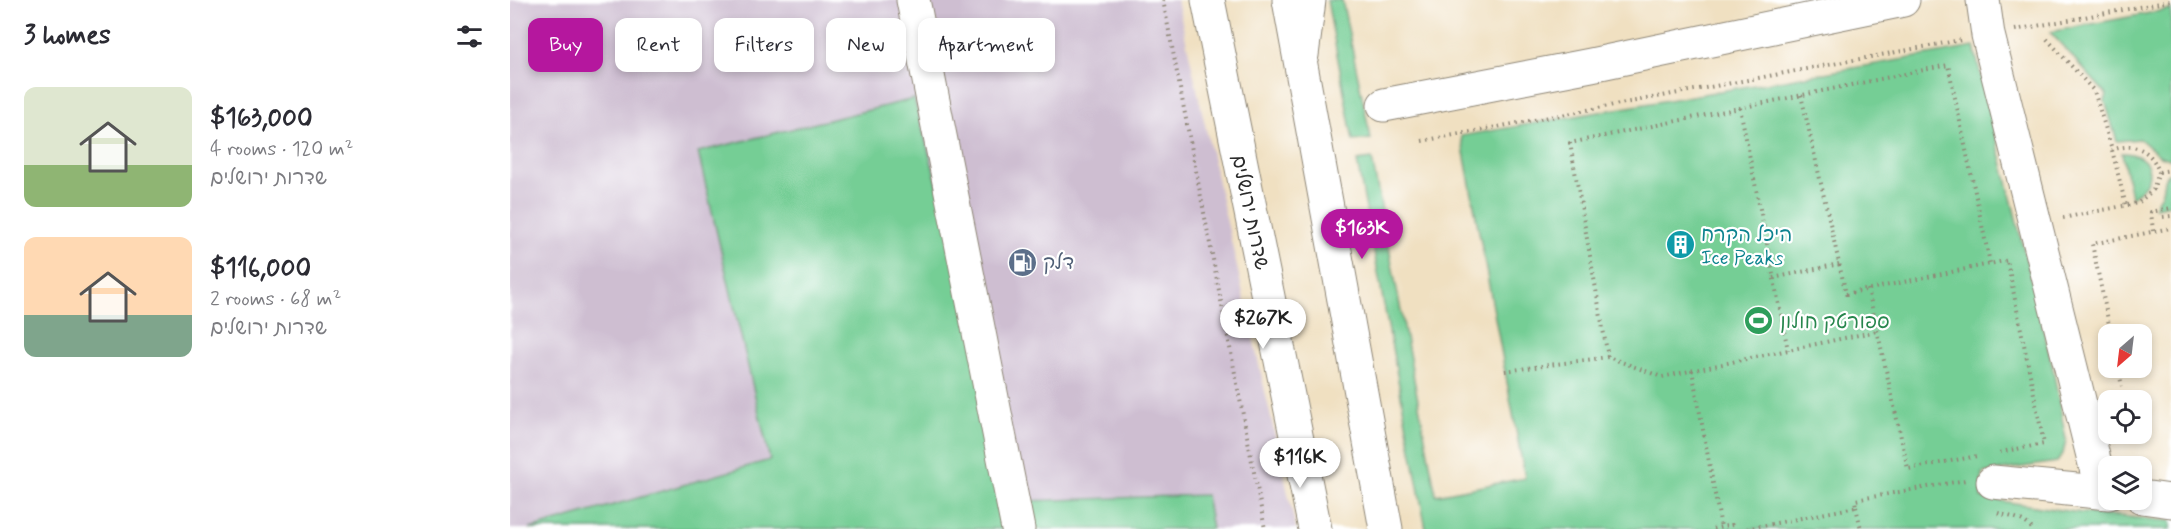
<!DOCTYPE html>
<html lang="en">
<head>
<meta charset="utf-8">
<style>
  :root { --surface:#fff; --page:#f2f2f3; --text:#2b2b33; --muted:#7c7c81; --accent:#b5179e }
  body { margin:0; font-family:Mynerve,"Playpen Sans Hebrew",sans-serif; background:var(--page); color:var(--text); height:100vh; display:flex; flex-direction:column; font-size:22px; white-space:nowrap }
  * { box-sizing:border-box; margin:0 }
  p { font-size:20px; color:var(--muted) }
  .icon { flex:none; width:33px; height:33px; fill:none; stroke:currentColor; stroke-width:2; stroke-linecap:round; stroke-linejoin:round }
  .map { position:relative; flex:1; overflow:hidden }
  .details { display:flex; flex-direction:column; background:var(--surface); width:510px }
  .details>* { flex:none }
  .top-card { position:absolute; left:18px; top:18px; width:570px; height:54px; display:flex; gap:12px }
  .needle { width:39px; rotate:208deg }
  .tools { position:absolute; left:1588px; top:324px; display:grid; gap:12px }
  .tools a { display:grid; place-items:center; width:54px; height:54px; border-radius:12px; background:var(--surface); box-shadow:0 3px 9px #0003; font-size:30px }
  .price { position:absolute; translate:-50% -51px; padding:0 14px; border-radius:21px; background:#fff; color:#222; font-size:20px; line-height:39px; filter:drop-shadow(0 2px 3px #0008) }
  .price::after { content:''; position:absolute; left:50%; top:36px; width:18px; height:14px; margin-left:-9px; background:inherit; clip-path:polygon(0 0,100% 0,50% 100%) }
  .price.selected { background:var(--accent); color:#fff }
  ul { padding:0; list-style:none }
  li { display:flex; align-items:center; gap:18px; height:150px; padding:0 24px }
  li span { display:grid; place-items:center; flex:none; width:168px; height:120px; border-radius:12px; color:#555 }
  li>.icon { margin-inline-start:auto }
  span .icon { width:72px; height:72px; fill:#fffc; stroke-width:1 }
  li b { font-size:26px }
  h2 { display:flex; justify-content:space-between; align-items:center; height:72px; padding:0 24px; font-size:26px }
  .pill { padding:0 21px; border-radius:12px; background:var(--surface); box-shadow:0 3px 9px #0003; font-size:21px; line-height:54px }
  .pill.selected { background:var(--accent); color:#fff }
  main { display:flex; flex:1; min-height:0 }
  .map>svg:first-child { display:block }
</style>
</head>
<body>
<main>
<section class="details">
<h2>3 homes<svg class="icon" aria-label="filters" viewBox="0 0 24 24"><path d="M4 7h16M4 17h16"/><circle cx="9" cy="7" r="2"/><circle cx="15" cy="17" r="2"/></svg></h2>
<ul>
<li><span style="background:linear-gradient(#dfe7d0 65%,#8fb573 0)"><svg class="icon" aria-label="home" viewBox="0 0 24 24"><path d="M3 11l9-7 9 7M6 9v11h12V9"/></svg></span><div><b>$163,000</b><p>4 rooms · 120 m²</p><p>שדרות ירושלים</p></div></li>
<li><span style="background:linear-gradient(#ffd9b3 65%,#7fa58c 0)"><svg class="icon" aria-label="home" viewBox="0 0 24 24"><path d="M3 11l9-7 9 7M6 9v11h12V9"/></svg></span><div><b>$116,000</b><p>2 rooms · 68 m²</p><p>שדרות ירושלים</p></div></li>
</ul>
</section>
<div class="map">
<svg width="1661" height="529" viewBox="0 0 1661 529">
  <rect width="100%" height="100%" fill="#fff"/>
  <filter id="ink" filterUnits="userSpaceOnUse"><feTurbulence type="fractalNoise" baseFrequency=".0167" numOctaves="2"/><feDisplacementMap in="SourceGraphic" scale="12" xChannelSelector="R" yChannelSelector="G"/><feConvolveMatrix kernelMatrix="1 2 1 2 8 2 1 2 1" color-interpolation-filters="sRGB"/></filter>
  <filter id="wash" filterUnits="userSpaceOnUse"><feTurbulence type="fractalNoise" baseFrequency=".008" numOctaves="4" result="noise"/><feDisplacementMap in="SourceGraphic" scale="24" xChannelSelector="R" yChannelSelector="G"/><feGaussianBlur stdDeviation="1.35" result="paint"/><feColorMatrix in="noise" values="0 0 0 0 0 0 0 0 0 0 0 0 0 0 0 0 0 1.4 0 .05"/><feComposite in="paint" operator="in"/></filter>
  <g filter="url(#wash)">
    <rect width="100%" height="100%" fill="#f0e0c1"/>
    <polygon fill="#cebed1" points="0,0 667,0 786,529 0,529"/>
    <g fill="#75ce95" stroke="#507c60" stroke-width="1.5">
      <polygon points="817,0 832,0 861,139 843,141"/>
      <polygon points="1661,9 1661,160 1650,156 1630,139 1607,141 1595,101 1597,95 1540,32"/>
      <polygon points="1464,47 1543,369 1556,440 1553,454 1547,462 1472,473 1471,498 1564,512 1661,521 1661,529 916,529 847,161 862,159 926,495 1015,478 951,136"/>
      <polygon points="404,99 515,501 696,495 702,529 20,529 260,460 188,152"/>
      <path d="M1612,153C1644,153 1648,183 1621,197Z"/>
      <path d="M1661,172V204L1645,207C1646,201 1649,199 1651,194C1655,184 1651,177 1661,172Z"/>
    </g>
  </g>
  <g filter="url(#ink)">
    <g fill="none" stroke-linecap="round" stroke-linejoin="round">
      <defs>
        <g id="minor">
          <polyline points="403,0 508,529"/>
          <polyline points="1473,0 1478,35 1592,492"/>
          <polyline points="792,55 799,0"/>
          <polyline points="874,105 1081,65 1393,0"/>
          <polyline points="1483,482 1599,493"/>
          <polyline points="1632,497 1661,501"/>
        </g>
        <g id="major">
          <polyline points="698,0 805,529"/>
          <polyline points="779,0 876,529"/>
        </g>
      </defs>
      <use href="#minor" stroke="#8e8676" stroke-width="35"/>
      <use href="#major" stroke="#8e8676" stroke-width="35"/>
      <g stroke="#8e8676" stroke-width="4" stroke-dasharray="1.5 4.5" stroke-linecap="butt">
        <polyline points="653,0 755,529"/>
        <polyline points="1505,30 1661,1"/>
        <polyline points="1537,39 1584,91 1601,146 1616,206"/>
        <polyline points="1291,95 1336,294 1499,260"/>
        <polyline points="1230,108 1278,350"/>
        <polyline points="912,141 1451,40"/>
        <polyline points="1649,172 1661,170"/>
        <polyline points="1653,217 1661,216"/>
        <path d="M1553,218L1628,203L1643,190L1649,172C1641,149 1624,142 1602,150"/>
        <polyline points="1643,231 1641,212 1661,208"/>
        <polyline points="1263,278 1329,264"/>
        <polyline points="1358,289 1398,469 1467,456"/>
        <polyline points="1601,334 1582,244 1661,228"/>
        <polyline points="1098,357 1060,143 1438,65 1480,263"/>
        <polyline points="1608,368 1612,386"/>
        <polyline points="1182,370 1211,527"/>
        <polyline points="995,371 1098,357 1152,377 1367,331"/>
        <polyline points="1490,452 1534,444 1497,260"/>
        <polyline points="1346,507 1351,529"/>
        <path d="M1488,513C1500,517 1514,518 1522,529"/>
        <polyline points="1203,529 1222,525 1223,529"/>
        <polyline points="1237,529 1346,507 1345,500 1456,480"/>
      </g>
      <use href="#minor" stroke="#fff" stroke-width="33"/>
      <use href="#major" stroke="#fff" stroke-width="33"/>
    </g>
  </g>
  <defs>
    <symbol id="building-disc" viewBox="-11 -11 22 22"><circle r="9.5" fill="#0f9aa8" stroke="#fff"/><path d="M-4-6H4V6H1V3H-1V6H-4ZM-2.5-4.3h1.7v1.8h-1.7ZM.8-4.3h1.7v1.8H.8ZM-2.5-1h1.7V.8h-1.7ZM.8-1h1.7V.8H.8Z" fill="#fff"/></symbol>
    <symbol id="fuel-disc" viewBox="-11 -11 22 22"><circle r="9.5" fill="#5c6f8a" stroke="#fff"/><path d="M-5.5-6h7V0h2V4h1.3V-2.5L3-4.5l.8-.8L6-3V5H2.5V1h-1V6h-7ZM-4.2-4.7v3.2H.2V-4.7Z" fill="#fff"/></symbol>
    <symbol id="stadium-disc" viewBox="-11 -11 22 22"><circle r="9.5" fill="#2e9e5b" stroke="#fff"/><path d="M0-5a6.5 5 0 1 0 0 10a6.5 5 0 1 0 0-10ZM-3.5-1.8h7v3.6h-7Z" fill="#fff"/></symbol>
  </defs>
  <g fill-rule="evenodd">
    <use href="#building-disc" x="1154" y="228" width="33" height="33"/>
    <use href="#fuel-disc" x="496" y="246" width="33" height="33"/>
    <use href="#stadium-disc" x="1232" y="304" width="33" height="33"/>
  </g>
  <g text-anchor="middle" stroke-width="4.5" stroke-linejoin="round" paint-order="stroke">
    <g font-size="20" fill="#2b2b2b" stroke="#fff">
      <text transform="translate(741 212) rotate(78)" y="7">שדרות ירושלים</text>
    </g>
    <g font-size="20" fill="#0d838f" stroke="#fff" text-anchor="start">
      <text x="1191" y="241">היכל הקרח<tspan x="1191" dy="23">Ice Peaks</tspan></text>
    </g>
    <g font-size="20" fill="#4e5e75" stroke="#fff" text-anchor="start">
      <text x="533" y="269">דלק</text>
    </g>
    <g font-size="20" fill="#27864d" stroke="#fff" text-anchor="start">
      <text x="1270" y="328">ספורטק חולון</text>
    </g>
  </g>
</svg>
<div class="tools">
<a><svg class="needle" viewBox="-14 -14 28 28"><path d="M0-13l5 13h-10z" fill="#e53935"/><path d="M0 13l5-13h-10z" fill="#7c7c81"/></svg></a>
<a><svg class="icon" aria-label="locate" viewBox="0 0 24 24"><circle cx="12" cy="12" r="6"/><path d="M12 2v4M12 18v4M2 12h4M18 12h4"/></svg></a>
<a><svg class="icon" aria-label="layers" viewBox="0 0 24 24"><path d="M12 4l9 5-9 5-9-5zM3 14l9 5 9-5"/></svg></a>
</div>
<b class="price selected" style="left:852px;top:260px">$163K</b>
<b class="price" style="left:753px;top:350px">$267K</b>
<b class="price" style="left:790px;top:489px">$116K</b>
<div class="top-card">
<a class="pill selected">Buy</a>
<a class="pill">Rent</a>
<a class="pill">Filters</a>
<a class="pill">New</a>
<a class="pill">Apartment</a>
</div>
</div>
</main>
</body>
</html>
